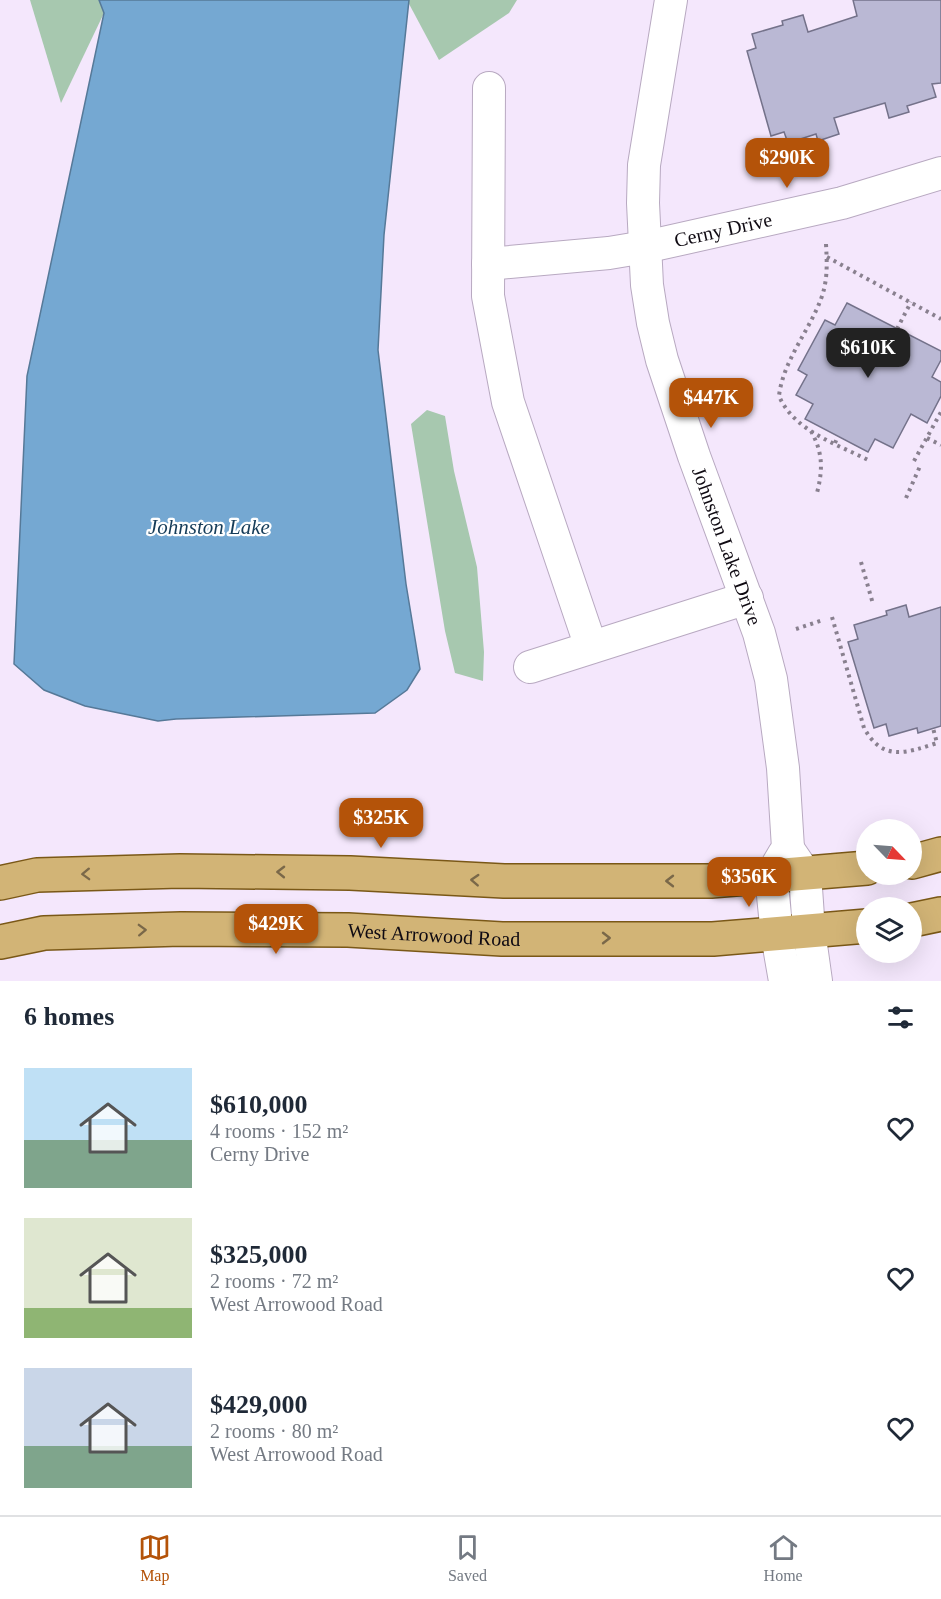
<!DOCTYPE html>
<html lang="en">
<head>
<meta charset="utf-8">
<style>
  :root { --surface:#fff; --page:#f2f2f3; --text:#1f2937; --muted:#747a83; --line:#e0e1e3; --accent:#b45309 }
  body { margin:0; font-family:Georgia,serif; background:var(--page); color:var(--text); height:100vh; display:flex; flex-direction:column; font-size:22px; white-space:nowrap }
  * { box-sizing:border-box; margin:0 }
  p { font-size:20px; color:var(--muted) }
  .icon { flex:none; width:33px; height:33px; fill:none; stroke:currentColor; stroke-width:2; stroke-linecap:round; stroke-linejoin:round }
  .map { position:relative; height:981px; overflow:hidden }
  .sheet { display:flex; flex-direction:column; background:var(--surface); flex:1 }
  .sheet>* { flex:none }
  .needle { width:39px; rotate:115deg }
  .fabs { position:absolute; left:856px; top:819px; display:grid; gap:12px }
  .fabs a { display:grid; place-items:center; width:66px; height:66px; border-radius:50%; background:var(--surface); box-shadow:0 6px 24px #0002; font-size:30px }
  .price { position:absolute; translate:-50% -51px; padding:0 14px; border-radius:12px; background:var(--accent); color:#fff; font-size:20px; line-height:39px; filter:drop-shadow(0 2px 3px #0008) }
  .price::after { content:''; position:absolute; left:50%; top:36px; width:18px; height:14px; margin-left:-9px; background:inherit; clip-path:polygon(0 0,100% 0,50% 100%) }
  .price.on { background:#222; color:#fff }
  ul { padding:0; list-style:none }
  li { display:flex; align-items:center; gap:18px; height:150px; padding:0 24px }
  li span { display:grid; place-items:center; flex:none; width:168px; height:120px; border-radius:0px; color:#555 }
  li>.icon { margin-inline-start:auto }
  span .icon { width:72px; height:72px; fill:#fffc; stroke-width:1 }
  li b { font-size:26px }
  h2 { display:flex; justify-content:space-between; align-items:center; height:72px; padding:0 24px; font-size:26px }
  .menu { display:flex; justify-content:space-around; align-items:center; height:84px; border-top:2px solid var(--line); background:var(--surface); font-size:16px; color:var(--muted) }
  .menu a { display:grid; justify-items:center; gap:3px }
  .menu .on { color:var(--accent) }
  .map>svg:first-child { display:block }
</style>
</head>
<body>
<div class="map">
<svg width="941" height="981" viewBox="0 0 941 981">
  <rect width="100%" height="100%" fill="#f4e7fc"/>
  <g fill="#a7c8af">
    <polygon points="30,0 99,0 104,13 61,103"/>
    <polygon points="409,0 517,0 509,13 439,60 408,2"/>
    <polygon points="427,410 445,416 454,471 477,567 484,652 483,681 455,673 445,631 411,424"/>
  </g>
  <polygon fill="#75a8d2" stroke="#567998" stroke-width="1.5" points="99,0 409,0 384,235 378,350 406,584 420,669 407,690 375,713 176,719 158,721 85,706 44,690 14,664 27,376 104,13"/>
  <g fill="#bab8d4" stroke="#74728a" stroke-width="1.5">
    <polygon points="853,0 941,0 941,83 932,84 936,97 907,106 909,112 889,118 885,103 834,118 839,134 818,141 816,134 788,143 784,132 771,136 747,51 756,48 752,34 783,25 782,21 803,15 808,32 857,16"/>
    <polygon points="847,303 941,351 941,360 932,377 941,382 941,396 927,423 911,414 893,448 875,439 868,452 805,419 813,404 796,395 807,375 798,370 825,320 835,325"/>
    <polygon points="906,605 909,617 941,607 941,726 918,733 917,728 889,736 886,724 874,728 848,642 858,639 854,625 887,615 886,611"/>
  </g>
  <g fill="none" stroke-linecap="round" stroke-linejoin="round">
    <defs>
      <g id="minor">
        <path id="s1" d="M671,0L644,165L643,203L647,285L653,323L662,360L694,456L759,633L771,679L783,768L788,848"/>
        <polyline points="489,88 488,296 508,402 591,647"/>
        <path id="s2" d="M488,264L609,253L645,247L842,203L941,173"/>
        <polyline points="530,667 747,598"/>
        <polyline points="790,852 805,874 809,931 816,981"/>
        <polyline points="784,854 771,876 777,935 785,981"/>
      </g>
      <g id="major">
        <polyline points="912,862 941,854"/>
        <polyline points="0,883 37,875 180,871 350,873 504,881 711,881 867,868"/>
        <polyline points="912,920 941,914"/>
        <path id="s3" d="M0,942L44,933L181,929L348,930L502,939H713L867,926"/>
      </g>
    </defs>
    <use href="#minor" stroke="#b8a9c1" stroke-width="34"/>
    <use href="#major" stroke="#7a5817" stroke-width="36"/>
    <g stroke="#89808f" stroke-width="4" stroke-dasharray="3 4.5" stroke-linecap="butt">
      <path d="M826,244C827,263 828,280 821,299C809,331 783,361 779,396C794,431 837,444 868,460"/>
      <polyline points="827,257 941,319"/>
      <polyline points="897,329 911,302"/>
      <path d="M811,431C823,453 823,469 817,493"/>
      <polyline points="927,438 941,445"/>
      <polyline points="835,443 838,436"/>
      <polyline points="914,461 941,412"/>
      <polyline points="906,498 921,464"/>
      <polyline points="861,562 873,604"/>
      <path d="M832,617L864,728C883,762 906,753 937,743L933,728"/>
      <polyline points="796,629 823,620"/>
    </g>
    <use href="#minor" stroke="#fff" stroke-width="32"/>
    <use href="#major" stroke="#d2b476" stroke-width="33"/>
  </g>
  <defs><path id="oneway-chevron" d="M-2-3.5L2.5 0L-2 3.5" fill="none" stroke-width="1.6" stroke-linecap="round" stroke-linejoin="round" transform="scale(1.5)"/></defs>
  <g stroke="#7a6849">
    <use href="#oneway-chevron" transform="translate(281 872) rotate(-179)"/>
    <use href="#oneway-chevron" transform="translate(86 874) rotate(178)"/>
    <use href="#oneway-chevron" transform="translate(475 880) rotate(-177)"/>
    <use href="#oneway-chevron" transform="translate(670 881) rotate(-180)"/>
    <use href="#oneway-chevron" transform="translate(142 930) rotate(-2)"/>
    <use href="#oneway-chevron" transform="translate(606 938)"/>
  </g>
  <g text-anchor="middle" stroke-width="4.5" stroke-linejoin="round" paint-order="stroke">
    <g font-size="20" fill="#0f0a12" stroke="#fff">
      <text dy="7" stroke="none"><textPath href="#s2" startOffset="238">Cerny Drive</textPath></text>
      <text dy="7" stroke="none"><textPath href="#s1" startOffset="561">Johnston Lake Drive</textPath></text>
      <text dy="7" stroke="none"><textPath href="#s3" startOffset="435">West Arrowood Road</textPath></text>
    </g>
    <g font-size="21" font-style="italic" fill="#153c59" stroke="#fff">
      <text x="209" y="534">Johnston Lake</text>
    </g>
  </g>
</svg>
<div class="fabs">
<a><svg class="needle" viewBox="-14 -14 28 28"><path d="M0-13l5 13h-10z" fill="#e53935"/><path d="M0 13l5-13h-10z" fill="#747a83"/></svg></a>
<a><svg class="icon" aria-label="layers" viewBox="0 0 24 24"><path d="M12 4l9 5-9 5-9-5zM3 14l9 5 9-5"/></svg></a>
</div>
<b class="price" style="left:787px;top:189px">$290K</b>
<b class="price on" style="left:868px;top:379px">$610K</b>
<b class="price" style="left:711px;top:429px">$447K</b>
<b class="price" style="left:381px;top:849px">$325K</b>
<b class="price" style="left:749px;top:908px">$356K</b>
<b class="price" style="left:276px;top:955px">$429K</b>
</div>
<section class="sheet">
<h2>6 homes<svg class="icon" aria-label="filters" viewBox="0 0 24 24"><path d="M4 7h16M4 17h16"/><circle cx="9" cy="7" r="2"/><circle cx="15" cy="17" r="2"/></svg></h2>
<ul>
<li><span style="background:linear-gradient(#bfe0f5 60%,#7fa58c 0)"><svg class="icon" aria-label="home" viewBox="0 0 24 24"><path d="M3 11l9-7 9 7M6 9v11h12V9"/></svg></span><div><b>$610,000</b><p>4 rooms · 152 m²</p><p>Cerny Drive</p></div><svg class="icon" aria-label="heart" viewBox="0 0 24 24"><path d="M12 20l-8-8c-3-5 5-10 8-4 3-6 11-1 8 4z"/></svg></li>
<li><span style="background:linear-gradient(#dfe7d0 75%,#8fb573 0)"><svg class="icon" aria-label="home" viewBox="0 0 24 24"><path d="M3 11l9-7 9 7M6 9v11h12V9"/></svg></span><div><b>$325,000</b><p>2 rooms · 72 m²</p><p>West Arrowood Road</p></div><svg class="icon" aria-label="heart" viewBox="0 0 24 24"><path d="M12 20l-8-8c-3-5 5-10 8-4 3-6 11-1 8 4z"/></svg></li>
<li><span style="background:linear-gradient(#c9d6e8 65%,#7fa58c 0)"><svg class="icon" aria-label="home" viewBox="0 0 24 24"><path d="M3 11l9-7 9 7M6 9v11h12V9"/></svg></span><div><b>$429,000</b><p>2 rooms · 80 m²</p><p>West Arrowood Road</p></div><svg class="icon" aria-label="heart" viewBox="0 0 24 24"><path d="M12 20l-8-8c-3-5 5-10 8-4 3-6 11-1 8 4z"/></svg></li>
</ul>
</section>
<nav class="menu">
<a class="on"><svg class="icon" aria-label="map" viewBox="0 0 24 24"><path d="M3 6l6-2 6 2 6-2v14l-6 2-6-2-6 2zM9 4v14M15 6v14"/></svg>Map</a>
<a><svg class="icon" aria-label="saved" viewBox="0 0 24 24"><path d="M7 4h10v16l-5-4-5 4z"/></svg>Saved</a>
<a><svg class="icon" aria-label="home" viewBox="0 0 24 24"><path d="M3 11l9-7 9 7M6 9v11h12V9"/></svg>Home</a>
</nav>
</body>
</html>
